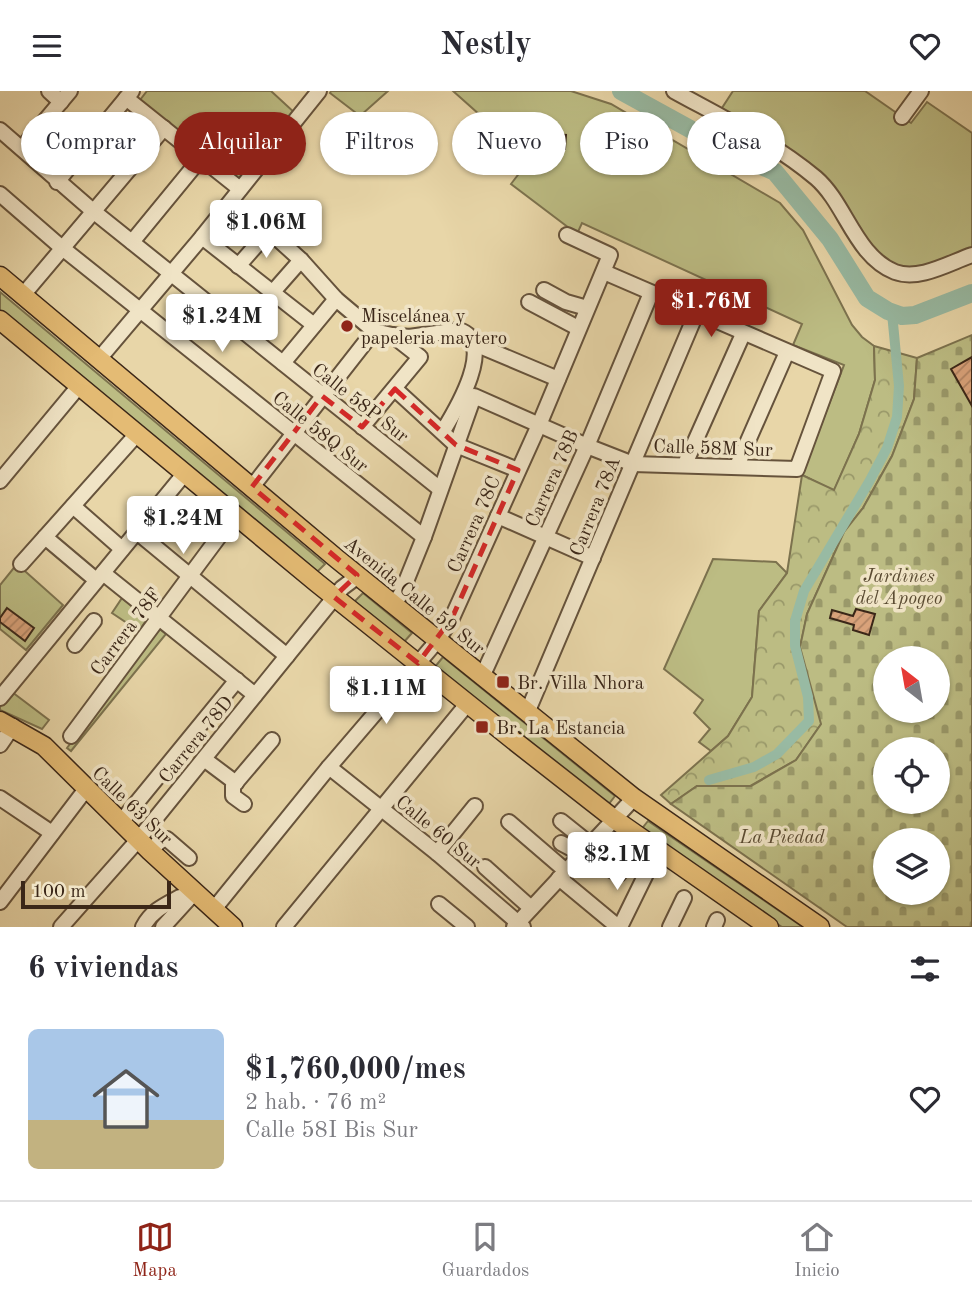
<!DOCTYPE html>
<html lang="es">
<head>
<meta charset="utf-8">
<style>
  :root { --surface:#fff; --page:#f2f2f3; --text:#2b2b33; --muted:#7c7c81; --line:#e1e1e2; --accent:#8f2418 }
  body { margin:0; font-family:"Old Standard TT",serif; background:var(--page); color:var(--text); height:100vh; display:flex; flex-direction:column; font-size:26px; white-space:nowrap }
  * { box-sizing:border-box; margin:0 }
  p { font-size:23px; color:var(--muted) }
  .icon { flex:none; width:38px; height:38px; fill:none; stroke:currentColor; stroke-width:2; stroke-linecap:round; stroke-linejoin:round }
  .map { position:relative; height:836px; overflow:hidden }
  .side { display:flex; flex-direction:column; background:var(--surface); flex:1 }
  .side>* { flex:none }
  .guide { position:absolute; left:21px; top:21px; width:931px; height:63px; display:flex; gap:14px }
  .needle { width:46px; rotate:329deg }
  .buttons { position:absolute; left:873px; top:555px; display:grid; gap:14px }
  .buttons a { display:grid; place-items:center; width:77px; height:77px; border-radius:50%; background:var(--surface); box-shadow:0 2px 5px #0004; font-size:35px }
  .scale { position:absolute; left:21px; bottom:18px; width:150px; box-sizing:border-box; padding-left:7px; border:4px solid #3b2718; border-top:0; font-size:19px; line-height:24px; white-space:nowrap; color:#3b2718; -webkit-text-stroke:5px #f0e4c6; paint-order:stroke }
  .price { position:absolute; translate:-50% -60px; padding:0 16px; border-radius:7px; background:#fff; color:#222; font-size:23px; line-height:46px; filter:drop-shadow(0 2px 4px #0008) }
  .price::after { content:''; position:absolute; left:50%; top:42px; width:21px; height:16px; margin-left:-10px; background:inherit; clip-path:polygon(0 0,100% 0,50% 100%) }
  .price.selected { background:var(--accent); color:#fff }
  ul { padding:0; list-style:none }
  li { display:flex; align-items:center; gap:21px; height:175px; padding:0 28px }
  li+li { border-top:2px solid var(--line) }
  li span { display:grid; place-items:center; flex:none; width:196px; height:140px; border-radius:10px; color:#555 }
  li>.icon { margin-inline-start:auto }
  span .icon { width:84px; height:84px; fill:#fffc; stroke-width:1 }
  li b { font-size:30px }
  h2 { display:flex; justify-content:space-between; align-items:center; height:84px; padding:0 28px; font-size:30px }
  .tag { padding:0 24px; border-radius:32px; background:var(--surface); box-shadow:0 2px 5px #0004; font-size:24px; line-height:63px }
  .tag.selected { background:var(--accent); color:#fff }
  header { display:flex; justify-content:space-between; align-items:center; height:91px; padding:0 28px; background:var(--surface); font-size:32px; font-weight:800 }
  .tabs { display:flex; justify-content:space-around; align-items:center; height:98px; border-top:2px solid var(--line); background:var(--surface); font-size:19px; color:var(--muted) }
  .tabs a { display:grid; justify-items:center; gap:4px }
  .tabs .selected { color:var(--accent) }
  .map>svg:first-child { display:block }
</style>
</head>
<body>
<header><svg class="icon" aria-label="menu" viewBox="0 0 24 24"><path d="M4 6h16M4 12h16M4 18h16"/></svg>Nestly<svg class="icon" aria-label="heart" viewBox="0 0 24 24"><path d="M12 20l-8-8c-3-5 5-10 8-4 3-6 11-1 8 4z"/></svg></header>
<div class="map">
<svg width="972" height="836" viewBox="0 0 972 836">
  <defs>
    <pattern id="forest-crowns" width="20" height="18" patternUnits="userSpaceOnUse" patternTransform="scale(1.75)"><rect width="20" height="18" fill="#bcbc83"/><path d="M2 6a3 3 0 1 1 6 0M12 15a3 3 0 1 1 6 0" fill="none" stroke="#9a996a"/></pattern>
    <pattern id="cemetery-stones" width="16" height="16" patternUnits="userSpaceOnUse" patternTransform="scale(1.75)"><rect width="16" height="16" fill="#bcbc83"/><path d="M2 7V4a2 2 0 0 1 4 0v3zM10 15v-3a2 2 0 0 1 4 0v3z" fill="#9a996a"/></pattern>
    <pattern id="building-hatch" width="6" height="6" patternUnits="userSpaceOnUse" patternTransform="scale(1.75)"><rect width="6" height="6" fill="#d9a27a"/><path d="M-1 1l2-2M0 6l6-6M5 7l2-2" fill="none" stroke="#b18463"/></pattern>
  </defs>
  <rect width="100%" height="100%" fill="#e8d6a8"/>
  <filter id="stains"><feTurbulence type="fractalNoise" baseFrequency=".00286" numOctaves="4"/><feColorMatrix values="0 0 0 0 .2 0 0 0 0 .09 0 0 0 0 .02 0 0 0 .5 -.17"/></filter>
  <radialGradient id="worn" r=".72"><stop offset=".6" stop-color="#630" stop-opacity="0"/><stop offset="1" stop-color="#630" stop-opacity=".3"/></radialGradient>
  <g fill="#bcbc83" stroke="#7c724e" stroke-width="2">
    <polygon points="147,0 271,0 296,23 238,89 140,9"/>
    <polygon points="331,0 388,0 360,25 330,2"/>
    <polygon points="453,0 571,0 611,13 780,112 803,139 852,234 862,246 874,255 875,289 859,343 834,400 802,384 844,274 793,254 802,233 582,132 577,143 511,93 540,55 539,38 531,32 521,32 507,48"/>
    <polygon points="733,0 865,0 911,32 927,11 972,42 972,157 921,176 902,178 885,170 867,152 826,92 720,20"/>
    <polygon points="0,201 325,473 317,481 0,219"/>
    <polygon points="713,468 776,471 787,482 759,520 752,606 728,645 711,660 699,651 710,638 694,622 703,609 664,578"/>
    <polygon points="17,473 63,514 26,559 0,538 0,494"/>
    <polygon points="363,502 412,542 403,552 354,511"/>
    <polygon points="122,507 149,525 139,540 112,522"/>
    <polygon points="157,536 166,543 71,660 67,657"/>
    <polygon points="443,566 615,705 608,714 434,577"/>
    <polygon points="12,601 49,629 42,638 0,619 0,614"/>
    <polygon points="648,730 803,836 782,836 640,740"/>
  </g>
  <polygon fill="url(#forest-crowns)" stroke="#7c724e" stroke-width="2" points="874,255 917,267 914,308 892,365 863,417 844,441 807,523 800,557 822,632 796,669 750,695 697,695 671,713 661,704 728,645 752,606 759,520 787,482 802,384 834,399 859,343 875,289"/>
  <path fill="url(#cemetery-stones)" stroke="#7c724e" stroke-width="2" fill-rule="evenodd" d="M972,244V836H847L671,713L697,695H751L796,669L821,633L800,556L807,523L844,441L863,417L892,365L914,308L917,267ZM886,567H938V620H886ZM886,658H938V710H886ZM886,749H938V802H886Z"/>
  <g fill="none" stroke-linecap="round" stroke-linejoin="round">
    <polyline stroke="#98baa3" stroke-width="10" points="709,689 754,676 777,663 809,630 808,606 795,555 795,530 804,500 869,391 887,357 897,326 899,295 892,222"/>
    <polyline stroke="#98baa3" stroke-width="18" points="621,0 741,66 775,81 830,148 867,207 888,220 902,225 915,224 972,202"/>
  </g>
  <g fill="url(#building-hatch)" stroke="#3b2718" stroke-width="2">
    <polygon points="544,42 566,44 565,58 542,56"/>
    <polygon points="972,266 972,315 951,278"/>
    <polygon points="7,517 34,537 25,550 0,531 0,527"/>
    <polygon points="856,518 875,523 869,544 853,539 854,534 830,527 832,519 853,525"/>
  </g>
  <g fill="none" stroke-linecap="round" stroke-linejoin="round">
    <defs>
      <g id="minor">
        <polyline points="49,0 61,11"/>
        <path d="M674,0C723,27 773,51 816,87C846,113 855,165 895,181C919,190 949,172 972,164"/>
        <polyline points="126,7 240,98"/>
        <polyline points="902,26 921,0"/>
        <polyline points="0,39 93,120 440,398"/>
        <polyline points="22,57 70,0"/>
        <polyline points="57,91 132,0"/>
        <polyline points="0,103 61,156 424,446"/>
        <polyline points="202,146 314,234"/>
        <polyline points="132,151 201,67"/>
        <polyline points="238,175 269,140 301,169 336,208 374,240 392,244 420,266 362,336"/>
        <polyline points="544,199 566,211 587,217"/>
        <polyline points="272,202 301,169"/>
        <polyline points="23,204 164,37"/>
        <polyline points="529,211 578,237"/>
        <path d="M393,244L409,246L459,239C497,251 456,319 443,340"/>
        <polyline points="475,253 558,288"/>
        <polyline points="99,268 202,146 319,0"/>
        <polyline points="283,272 336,208"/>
        <polyline points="395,298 456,354 518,379"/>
        <polyline points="685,373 743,243"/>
        <polyline points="737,375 787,261"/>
        <polyline points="0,390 79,295"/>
        <polyline points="252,396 374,240"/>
        <polyline points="73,415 122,458"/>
        <polyline points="498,425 593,467"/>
        <polyline points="137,441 287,565"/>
        <polyline points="45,446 96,489"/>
        <polyline points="21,473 137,343"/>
        <polyline points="103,482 255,604"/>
        <polyline points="393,514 401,503 424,446 474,305 587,355 633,373 797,378 833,280 604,181"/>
        <polyline points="75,554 94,530"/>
        <polyline points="482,586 587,355 651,202"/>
        <polyline points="0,607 185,382"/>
        <polyline points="527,622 696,223"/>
        <polyline points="71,645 235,424"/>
        <polyline points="0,654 13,635"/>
        <polyline points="204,668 236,692"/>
        <polyline points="329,676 437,762 523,836"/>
        <polyline points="0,707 52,742"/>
        <polyline points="244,713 233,705 233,695 272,649"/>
        <polyline points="561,730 591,754"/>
        <polyline points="509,731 566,780"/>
        <polyline points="120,732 237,589"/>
        <polyline points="561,752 619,783"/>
        <polyline points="150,760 162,748 167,748 189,767"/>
        <polyline points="437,762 475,715"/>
        <polyline points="485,776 531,817"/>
        <polyline points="559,787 618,836"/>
        <polyline points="0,811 86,698"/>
        <polyline points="439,813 467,836"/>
        <polyline points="214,818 329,676 437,550 452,527 539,334 610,164 567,144"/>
        <polyline points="61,836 138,749 342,497 358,485"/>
        <path d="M143,836C151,820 165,814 180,806L188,808"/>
        <polyline points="163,836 193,803"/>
        <polyline points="284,836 468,612"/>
        <polyline points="514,836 634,707"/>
        <polyline points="620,836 647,781"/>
        <polyline points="670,836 684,807"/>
        <polyline points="714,836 717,829"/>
      </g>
      <g id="major">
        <polyline points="0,185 337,468 634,707 820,836"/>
        <polyline points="0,229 317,492 517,652 614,728 769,836"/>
        <polyline points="0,630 44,655 150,760 233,836"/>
      </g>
    </defs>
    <use href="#minor" stroke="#66533c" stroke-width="18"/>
    <use href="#major" stroke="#3b2718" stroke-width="21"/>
    <use href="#minor" stroke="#f0e4c6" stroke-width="14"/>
    <use href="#major" stroke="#e4bb74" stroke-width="18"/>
  </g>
  <path fill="none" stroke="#d62828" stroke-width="5" stroke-dasharray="14 9" stroke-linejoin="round" d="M395,298L456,354L518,379L452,527L418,572L334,506L357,484L252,396L322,305L362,336Z"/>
  <g fill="#8f2418" stroke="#f0e4c6" stroke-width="2.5">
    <circle cx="347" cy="235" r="7"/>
    <rect x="496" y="584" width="14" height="14" rx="3.5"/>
    <rect x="475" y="629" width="14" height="14" rx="3.5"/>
  </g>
  <g text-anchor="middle" stroke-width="7" stroke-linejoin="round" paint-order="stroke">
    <g font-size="19" fill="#3b2718" stroke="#f0e4c6" text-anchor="start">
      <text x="361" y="231">Miscelánea y<tspan x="361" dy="22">papeleria maytero</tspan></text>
      <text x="517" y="598">Br. Villa Nhora</text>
      <text x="496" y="643">Br. La Estancia</text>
    </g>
    <g font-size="19" fill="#3b2718" stroke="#f0e4c6">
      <text transform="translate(361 311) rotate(38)" y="7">Calle 58P Sur</text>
      <text transform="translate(321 340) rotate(39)" y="7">Calle 58Q Sur</text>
      <text transform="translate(713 356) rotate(2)" y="7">Calle 58M Sur</text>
      <text transform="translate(551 387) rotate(-66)" y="7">Carrera 78B</text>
      <text transform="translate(594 415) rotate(-68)" y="7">Carrera 78A</text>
      <text transform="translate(473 433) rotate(-66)" y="7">Carrera 78C</text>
      <text transform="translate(415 504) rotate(39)" y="7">Avenida Calle 59 Sur</text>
      <text transform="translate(125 540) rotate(-53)" y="7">Carrera 78F</text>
      <text transform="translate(195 648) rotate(-51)" y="7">Carrera 78D</text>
      <text transform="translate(133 714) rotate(44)" y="7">Calle 63 Sur</text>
      <text transform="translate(439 740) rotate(39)" y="7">Calle 60 Sur</text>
    </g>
    <g font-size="19" font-style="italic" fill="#5b4c33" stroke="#f0e4c6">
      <text x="899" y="491">Jardines<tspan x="899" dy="22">del Apogeo</tspan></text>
      <text x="782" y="752">La Piedad</text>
    </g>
  </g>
  <rect width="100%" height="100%" filter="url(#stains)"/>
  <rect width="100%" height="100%" fill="url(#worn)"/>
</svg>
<div class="buttons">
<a><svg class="needle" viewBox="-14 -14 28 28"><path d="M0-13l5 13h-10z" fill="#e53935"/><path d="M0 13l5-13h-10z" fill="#7c7c81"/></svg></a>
<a><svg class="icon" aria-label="locate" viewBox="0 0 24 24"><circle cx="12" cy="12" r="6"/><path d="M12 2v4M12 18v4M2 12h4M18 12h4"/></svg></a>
<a><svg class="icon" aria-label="layers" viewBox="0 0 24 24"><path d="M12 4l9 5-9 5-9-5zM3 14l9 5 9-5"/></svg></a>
</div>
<div class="scale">100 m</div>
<b class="price" style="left:266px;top:169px">$1.06M</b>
<b class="price selected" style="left:711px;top:248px">$1.76M</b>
<b class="price" style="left:222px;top:263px">$1.24M</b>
<b class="price" style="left:183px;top:465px">$1.24M</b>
<b class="price" style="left:386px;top:635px">$1.11M</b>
<b class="price" style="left:617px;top:801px">$2.1M</b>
<div class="guide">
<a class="tag">Comprar</a>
<a class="tag selected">Alquilar</a>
<a class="tag">Filtros</a>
<a class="tag">Nuevo</a>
<a class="tag">Piso</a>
<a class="tag">Casa</a>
</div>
</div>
<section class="side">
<h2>6 viviendas<svg class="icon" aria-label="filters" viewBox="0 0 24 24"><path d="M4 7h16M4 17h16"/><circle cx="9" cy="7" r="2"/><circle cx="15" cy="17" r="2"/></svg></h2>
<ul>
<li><span style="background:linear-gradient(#a9c7e8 65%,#c2b280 0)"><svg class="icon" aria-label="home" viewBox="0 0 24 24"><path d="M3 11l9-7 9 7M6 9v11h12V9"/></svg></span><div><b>$1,760,000/mes</b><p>2 hab. · 76 m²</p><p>Calle 58I Bis Sur</p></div><svg class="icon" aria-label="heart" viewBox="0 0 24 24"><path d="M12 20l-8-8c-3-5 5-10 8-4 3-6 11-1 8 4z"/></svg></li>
</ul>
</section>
<nav class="tabs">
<a class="selected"><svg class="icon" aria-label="map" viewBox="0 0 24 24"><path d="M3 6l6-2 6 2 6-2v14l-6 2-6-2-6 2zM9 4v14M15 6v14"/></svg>Mapa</a>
<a><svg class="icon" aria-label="saved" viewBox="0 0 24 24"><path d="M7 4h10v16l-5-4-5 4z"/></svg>Guardados</a>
<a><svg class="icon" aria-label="home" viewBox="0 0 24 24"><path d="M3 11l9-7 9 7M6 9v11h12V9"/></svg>Inicio</a>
</nav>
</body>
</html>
